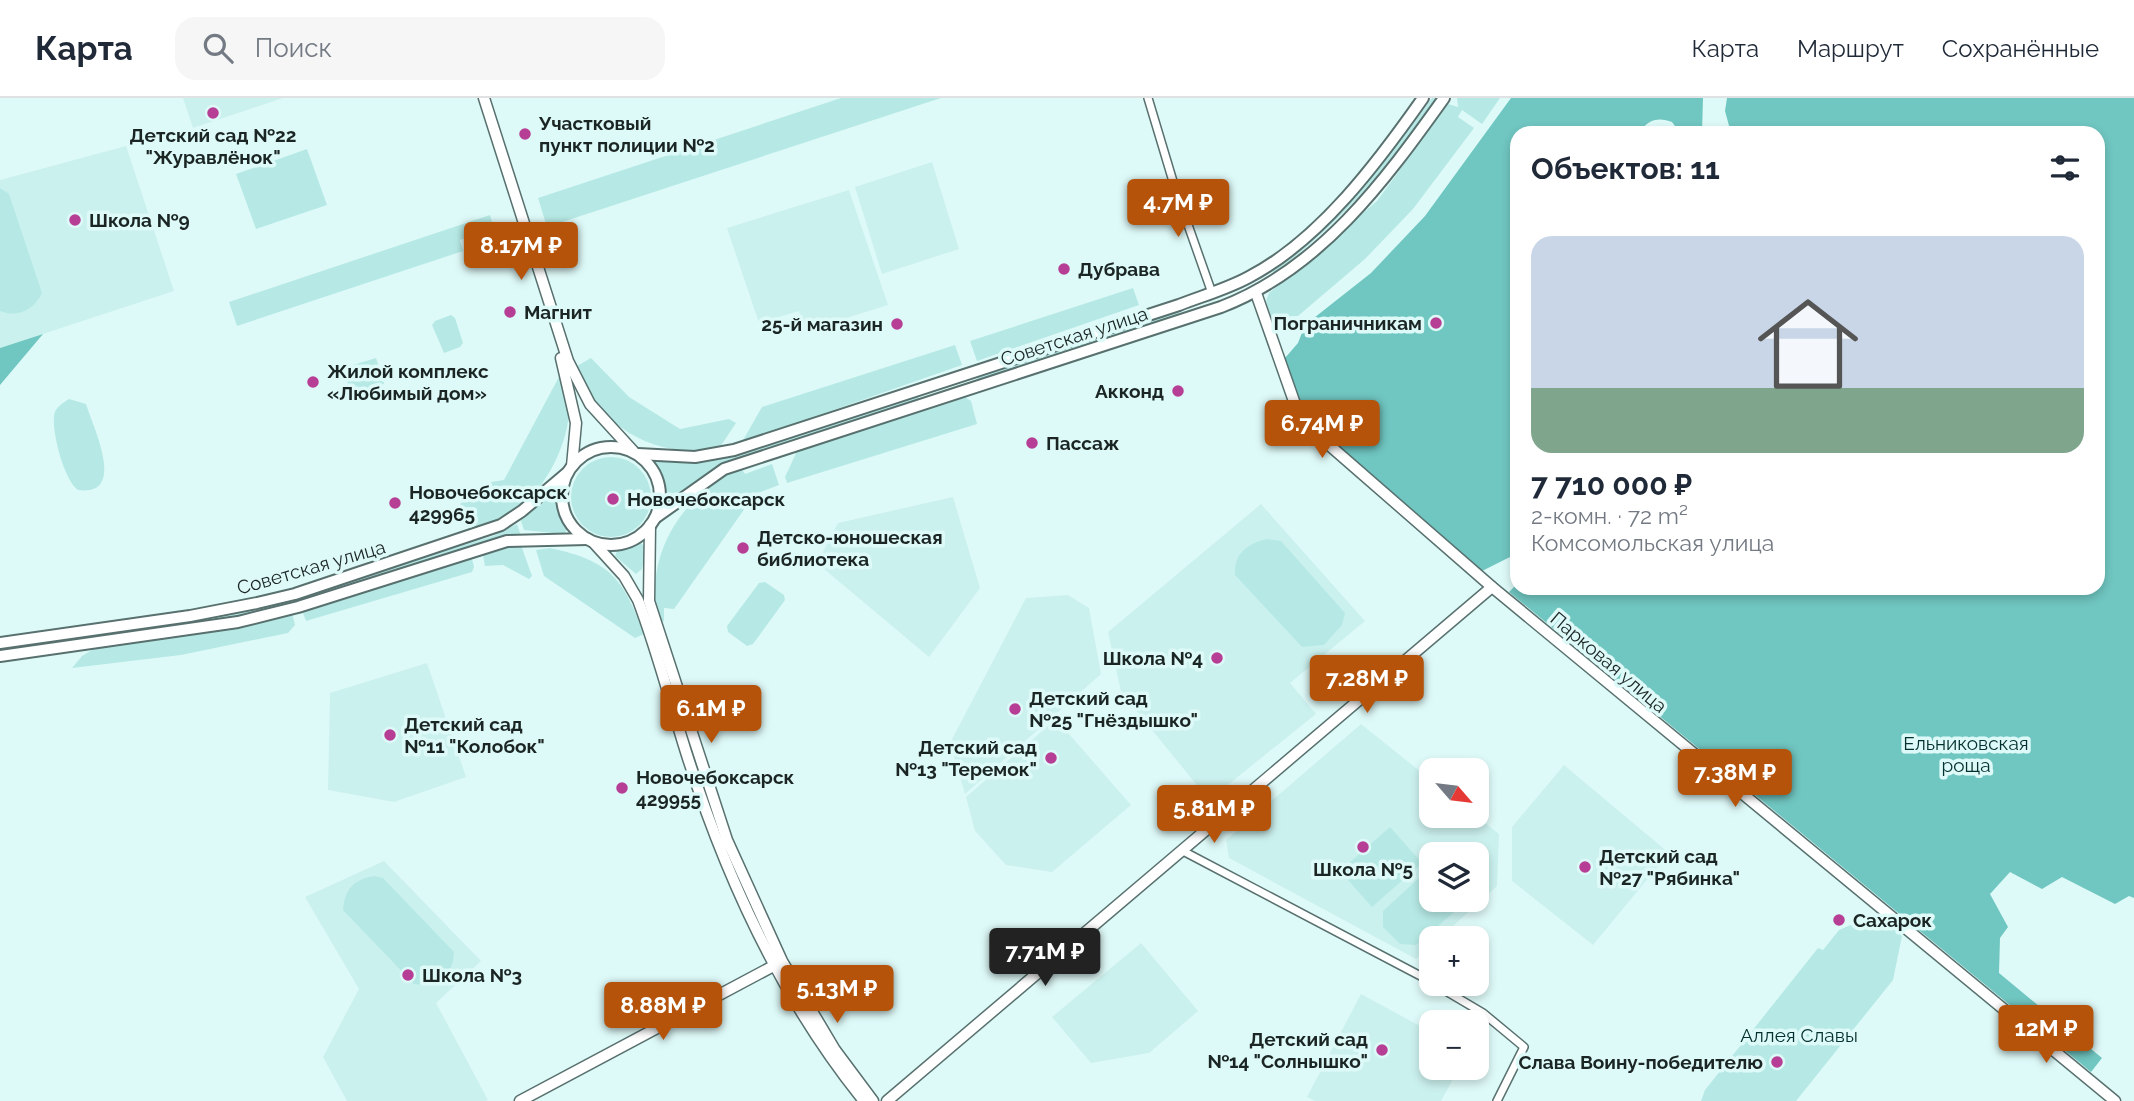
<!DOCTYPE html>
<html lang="ru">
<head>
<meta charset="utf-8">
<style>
  :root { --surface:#fff; --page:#f6f6f7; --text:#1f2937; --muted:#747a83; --line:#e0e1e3; --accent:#b45309 }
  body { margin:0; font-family:Raleway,sans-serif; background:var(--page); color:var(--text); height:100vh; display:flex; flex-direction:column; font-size:26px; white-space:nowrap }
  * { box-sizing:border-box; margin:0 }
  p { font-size:23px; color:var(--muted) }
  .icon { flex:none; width:38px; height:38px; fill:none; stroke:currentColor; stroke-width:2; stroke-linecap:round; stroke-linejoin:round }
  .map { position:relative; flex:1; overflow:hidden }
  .details { position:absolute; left:1510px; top:28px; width:595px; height:469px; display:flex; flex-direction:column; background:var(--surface); border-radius:21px; box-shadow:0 4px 10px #0003 }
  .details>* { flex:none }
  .needle { width:46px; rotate:118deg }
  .controls { position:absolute; left:1419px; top:660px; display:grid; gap:14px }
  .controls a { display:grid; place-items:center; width:70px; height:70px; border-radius:14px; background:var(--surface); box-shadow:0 4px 10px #0003; font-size:35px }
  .price { position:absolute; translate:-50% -60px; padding:0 16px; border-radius:7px; background:var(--accent); color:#fff; font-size:23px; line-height:46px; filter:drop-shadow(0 2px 4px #0008) }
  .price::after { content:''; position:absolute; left:50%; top:42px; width:21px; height:16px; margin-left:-10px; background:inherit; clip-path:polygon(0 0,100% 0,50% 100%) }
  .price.active { background:#222; color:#fff }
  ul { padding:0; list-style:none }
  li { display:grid; align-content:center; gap:14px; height:371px; padding:0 21px }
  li+li { border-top:2px solid var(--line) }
  li span { display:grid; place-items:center; height:217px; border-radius:21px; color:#555 }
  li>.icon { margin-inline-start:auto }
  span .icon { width:126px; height:126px; fill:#fffc; stroke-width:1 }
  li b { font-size:30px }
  h2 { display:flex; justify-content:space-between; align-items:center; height:84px; padding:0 21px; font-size:30px }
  header { display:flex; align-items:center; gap:42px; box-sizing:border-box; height:98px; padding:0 35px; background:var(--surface); border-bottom:2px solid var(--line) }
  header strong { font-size:33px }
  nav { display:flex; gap:38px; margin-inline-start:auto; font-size:24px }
  .search { width:490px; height:63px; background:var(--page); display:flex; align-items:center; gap:18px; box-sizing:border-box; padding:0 24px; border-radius:21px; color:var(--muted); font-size:26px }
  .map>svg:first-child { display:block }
</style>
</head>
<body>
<header>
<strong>Карта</strong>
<div class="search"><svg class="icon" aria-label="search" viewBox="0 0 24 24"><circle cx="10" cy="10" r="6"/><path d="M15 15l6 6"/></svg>Поиск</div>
<nav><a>Карта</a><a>Маршрут</a><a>Сохранённые</a></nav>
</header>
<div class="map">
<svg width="2134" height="1003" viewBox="0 0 2134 1003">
  <rect width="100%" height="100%" fill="#defaf8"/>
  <g fill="#cbf1ee" fill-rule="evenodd">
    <polygon points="183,0 283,0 193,30"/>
    <polygon points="126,48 174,193 0,250 0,82"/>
    <polygon points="932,64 959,151 882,176 855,89"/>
    <polygon points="849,92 888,207 805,233 799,213 759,225 727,130"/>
    <polygon points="953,399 980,490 929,559 817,465 838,425"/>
    <polygon points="1261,406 1365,523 1290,585 1316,616 1209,702 1121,594 1108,534"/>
    <polygon points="1068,497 1089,510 1101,576 965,696 950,645 1026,500"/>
    <polygon points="427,565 466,679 394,704 328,692 330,595"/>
    <polygon points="1056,621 1131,707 1052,774 1006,767 975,733 966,699"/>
    <path d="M1361,626L1431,682L1432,718H1476L1499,736L1497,788L1440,840H1432L1431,847L1416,861L1229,760L1226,742ZM1432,756H1477V802H1432Z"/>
    <polygon points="1564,667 1669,755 1593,847 1512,783 1512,729"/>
    <polygon points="384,763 481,863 436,905 488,1002 485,1003 347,1003 323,959 359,891 305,799"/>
    <polygon points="1141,845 1198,913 1149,955 1091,965 1052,919"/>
    <polygon points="1361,896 1431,934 1432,970 1459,970 1441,1003 1315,1003 1307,999"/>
  </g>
  <g fill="#b6e9e5">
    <polygon points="841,0 941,0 547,129 538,100"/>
    <path d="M1432,0H1438C1390,67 1340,126 1274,175L1271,172C1339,117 1381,71 1432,0Z"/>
    <polygon points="1457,0 1500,0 1482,26 1462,12 1458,19 1474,30 1413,111 1365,161 1298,218 1269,219 1266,203 1269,195 1377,103 1448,6 1458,9"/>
    <polygon points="307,51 327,107 256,131 236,76"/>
    <path d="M0,90L9,96L42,195C34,212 17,220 0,213Z"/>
    <polygon points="490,117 494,131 460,142 463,153 237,228 229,204"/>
    <polygon points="1133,190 1139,207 977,263 970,243"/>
    <polygon points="1178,213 1179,217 978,283 977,279"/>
    <polygon points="451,217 455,220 463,245 460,249 444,255 432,227 435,223"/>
    <polygon points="955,247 962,267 742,344 762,309"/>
    <polygon points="376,260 384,286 351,296 343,270"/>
    <path d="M591,260L629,299L680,331L729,321L736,325L720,349C658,364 597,329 577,268Z"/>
    <path d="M561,275C564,285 568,297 569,307C571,357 522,436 467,429L460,406L484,385L504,382Z"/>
    <polygon points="962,297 971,303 977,326 787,385 785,379 798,351"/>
    <polygon points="918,298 919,302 726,365 670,401 655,365 658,361 726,360"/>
    <path d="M69,301L86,306C93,329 128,399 78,392C64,382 52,335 54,318C55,309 63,305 69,301Z"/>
    <circle cx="611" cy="399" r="40"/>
    <path d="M772,366L779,387L755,396L674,511L664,510V523L658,525C643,458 681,397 741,370L745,376Z"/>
    <polygon points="552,393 558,397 561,421 568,431 563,436 524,432 520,420"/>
    <polygon points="517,426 521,438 303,503 301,497 493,438"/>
    <path d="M1267,441L1281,443L1345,515L1342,527L1324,547L1302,549L1235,477C1233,456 1248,445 1267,441Z"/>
    <polygon points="639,444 646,449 642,471 636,476 615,458 618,451"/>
    <polygon points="508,447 521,447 532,478 529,481 503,467 485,468 483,457 487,452"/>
    <path d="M550,450C611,463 623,481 644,536L635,540L544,478L536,452Z"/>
    <polygon points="466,459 472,461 474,469 472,474 306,523 303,515 309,509"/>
    <polygon points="765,484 784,497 785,502 753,546 747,548 728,534 727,528 759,485"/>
    <polygon points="290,502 291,506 237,519 36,548 35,543 213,519"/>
    <polygon points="292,515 295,527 288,535 181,557 72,570 82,558 97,549"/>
    <polygon points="1390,729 1422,765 1372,809 1340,773"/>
    <polygon points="1431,769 1432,802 1468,802 1416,847 1400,846 1383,829 1383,813"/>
    <path d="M374,778L383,780L454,854C453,878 438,890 414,886L343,812C344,792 354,781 374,778Z"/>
    <polygon points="1876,816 1902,838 1893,882 1796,1003 1701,1003 1705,992 1818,850 1823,852 1839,832"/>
  </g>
  <g fill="#70c6c1">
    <path d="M1511,0H1703L1702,35H1680L1672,24C1659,19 1647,21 1640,35H1517V465L1510,459L1482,473L1319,335L1299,302L1285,260L1298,245L1305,227L1371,175L1425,118Z"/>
    <polygon points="1727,0 2134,0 2134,800 2129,798 2115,806 2062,779 2042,791 2010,774 1990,796 2008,829 2000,840 1999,875 2102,960 2091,974 1509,494 1517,486 1517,490 2098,490 2098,35 1731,35 1725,13"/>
    <polygon points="43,236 0,287 0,250"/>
  </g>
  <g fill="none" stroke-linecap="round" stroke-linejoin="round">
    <defs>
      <g id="street">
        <polyline points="1148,0 1175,90 1212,195"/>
        <polyline points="1183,753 1432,884"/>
        <polyline points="1434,886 1483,915 1524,949 1497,1003"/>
      </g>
      <g id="secondary">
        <polyline points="484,0 568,263 590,306 633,353"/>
        <polyline points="1256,195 1295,306 1321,340 1492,489 2115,1003"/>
        <polyline points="561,260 576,325 572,368"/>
        <polyline points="650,427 649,503 727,742 782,863 835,952 873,1003"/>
        <path d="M593,444L624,478L638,502C657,552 670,603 686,654C725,777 782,902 864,1003"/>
        <polyline points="520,1003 779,865"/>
        <polyline points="887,1003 1492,489"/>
      </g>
      <g id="primary">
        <circle cx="611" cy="398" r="49"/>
        <path d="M638,356L695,359L734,352L1179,207C1202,198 1227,191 1249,179C1320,142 1378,64 1423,0"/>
        <path d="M655,420L724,371L1221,209C1320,171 1384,84 1444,0"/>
        <polyline points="0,545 190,518 257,505 295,496 501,427 522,413 568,374"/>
        <polyline points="0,558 238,524 298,509 507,443 587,441"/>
      </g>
    </defs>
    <use href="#street" stroke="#58716f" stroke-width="10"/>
    <use href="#secondary" stroke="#58716f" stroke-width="13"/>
    <use href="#primary" stroke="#58716f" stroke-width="14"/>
    <use href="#street" stroke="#fff" stroke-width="7"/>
    <use href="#secondary" stroke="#fff" stroke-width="10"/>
    <use href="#primary" stroke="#fff" stroke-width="10"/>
  </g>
  <g fill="#b63f95" stroke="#defaf8" stroke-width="2.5">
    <circle cx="213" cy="15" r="7"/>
    <circle cx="525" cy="36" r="7"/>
    <circle cx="75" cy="122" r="7"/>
    <circle cx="1064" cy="171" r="7"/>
    <circle cx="510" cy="214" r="7"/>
    <circle cx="1436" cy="225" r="7"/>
    <circle cx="897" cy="226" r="7"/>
    <circle cx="313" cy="284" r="7"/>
    <circle cx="1178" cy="293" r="7"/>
    <circle cx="1032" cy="345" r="7"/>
    <circle cx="613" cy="401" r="7"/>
    <circle cx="395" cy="405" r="7"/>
    <circle cx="743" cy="450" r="7"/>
    <circle cx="1217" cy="560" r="7"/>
    <circle cx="1015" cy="611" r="7"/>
    <circle cx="390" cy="637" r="7"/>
    <circle cx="1051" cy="660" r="7"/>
    <circle cx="622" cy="690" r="7"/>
    <circle cx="1363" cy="749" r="7"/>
    <circle cx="1585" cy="769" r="7"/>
    <circle cx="1839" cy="822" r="7"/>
    <circle cx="408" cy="877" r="7"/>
    <circle cx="1382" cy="952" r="7"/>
    <circle cx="1777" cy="964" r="7"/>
  </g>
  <g text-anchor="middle" stroke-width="7" stroke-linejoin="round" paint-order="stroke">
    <g font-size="19" font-weight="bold" fill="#1a2524" stroke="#defaf8" text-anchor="start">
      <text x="539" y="32">Участковый<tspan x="539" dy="22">пункт полиции №2</tspan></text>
      <text x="213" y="44" text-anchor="middle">Детский сад №22<tspan x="213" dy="22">"Журавлёнок"</tspan></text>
      <text x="89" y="129">Школа №9</text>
      <text x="1078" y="178">Дубрава</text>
      <text x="524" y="221">Магнит</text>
      <text x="1422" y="232" text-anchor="end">Пограничникам</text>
      <text x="883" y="233" text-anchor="end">25-й магазин</text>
      <text x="327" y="280">Жилой комплекс<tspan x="327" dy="22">«Любимый дом»</tspan></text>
      <text x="1164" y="300" text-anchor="end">Акконд</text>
      <text x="1046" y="352">Пассаж</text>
      <text x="409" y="401">Новочебоксарск<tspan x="409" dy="22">429965</tspan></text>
      <text x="627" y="408">Новочебоксарск</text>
      <text x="757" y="446">Детско-юношеская<tspan x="757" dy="22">библиотека</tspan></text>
      <text x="1203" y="567" text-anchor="end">Школа №4</text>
      <text x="1029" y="607">Детский сад<tspan x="1029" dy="22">№25 "Гнёздышко"</tspan></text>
      <text x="404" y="633">Детский сад<tspan x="404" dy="22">№11 "Колобок"</tspan></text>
      <text x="1037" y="656" text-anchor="end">Детский сад<tspan x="1037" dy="22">№13 "Теремок"</tspan></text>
      <text x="636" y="686">Новочебоксарск<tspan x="636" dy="22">429955</tspan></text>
      <text x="1599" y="765">Детский сад<tspan x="1599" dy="22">№27 "Рябинка"</tspan></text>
      <text x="1363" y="778" text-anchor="middle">Школа №5</text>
      <text x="1853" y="829">Сахарок</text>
      <text x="422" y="884">Школа №3</text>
      <text x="1368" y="948" text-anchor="end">Детский сад<tspan x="1368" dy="22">№14 "Солнышко"</tspan></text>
      <text x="1763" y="971" text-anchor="end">Слава Воину-победителю</text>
    </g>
    <g font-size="19" fill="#1a2524" stroke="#defaf8">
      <text transform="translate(1074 238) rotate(-18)" y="7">Советская улица</text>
      <text transform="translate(311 469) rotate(-16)" y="7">Советская улица</text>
      <text transform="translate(1609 564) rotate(40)" y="7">Парковая улица</text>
    </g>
    <g font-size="19" fill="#04312f" stroke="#defaf8">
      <text x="1966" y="652">Ельниковская<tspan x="1966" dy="22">роща</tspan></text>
      <text x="1799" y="944">Аллея Славы</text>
    </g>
  </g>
</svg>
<div class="controls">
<a><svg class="needle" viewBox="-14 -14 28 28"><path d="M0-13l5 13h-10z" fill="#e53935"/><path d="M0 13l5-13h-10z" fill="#747a83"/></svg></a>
<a><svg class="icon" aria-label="layers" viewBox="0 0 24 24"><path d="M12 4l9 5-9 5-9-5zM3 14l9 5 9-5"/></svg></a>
<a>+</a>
<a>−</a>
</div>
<b class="price" style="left:1178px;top:141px">4.7M ₽</b>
<b class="price" style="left:521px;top:184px">8.17M ₽</b>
<b class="price" style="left:1322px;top:362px">6.74M ₽</b>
<b class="price" style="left:1367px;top:617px">7.28M ₽</b>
<b class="price" style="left:711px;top:647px">6.1M ₽</b>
<b class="price" style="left:1735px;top:711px">7.38M ₽</b>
<b class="price" style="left:1214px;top:747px">5.81M ₽</b>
<b class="price active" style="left:1045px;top:890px">7.71M ₽</b>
<b class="price" style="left:837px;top:927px">5.13M ₽</b>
<b class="price" style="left:663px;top:944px">8.88M ₽</b>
<b class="price" style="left:2046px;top:967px">12M ₽</b>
<section class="details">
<h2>Объектов: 11<svg class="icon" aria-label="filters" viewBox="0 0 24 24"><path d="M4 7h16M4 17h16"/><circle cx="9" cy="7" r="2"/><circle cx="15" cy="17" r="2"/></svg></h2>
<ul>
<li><span style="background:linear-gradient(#c9d6e8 70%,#7fa58c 0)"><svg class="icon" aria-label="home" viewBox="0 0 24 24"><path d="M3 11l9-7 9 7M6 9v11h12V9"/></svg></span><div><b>7 710 000 ₽</b><p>2-комн. · 72 m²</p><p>Комсомольская улица</p></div></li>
</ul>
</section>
</div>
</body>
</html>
